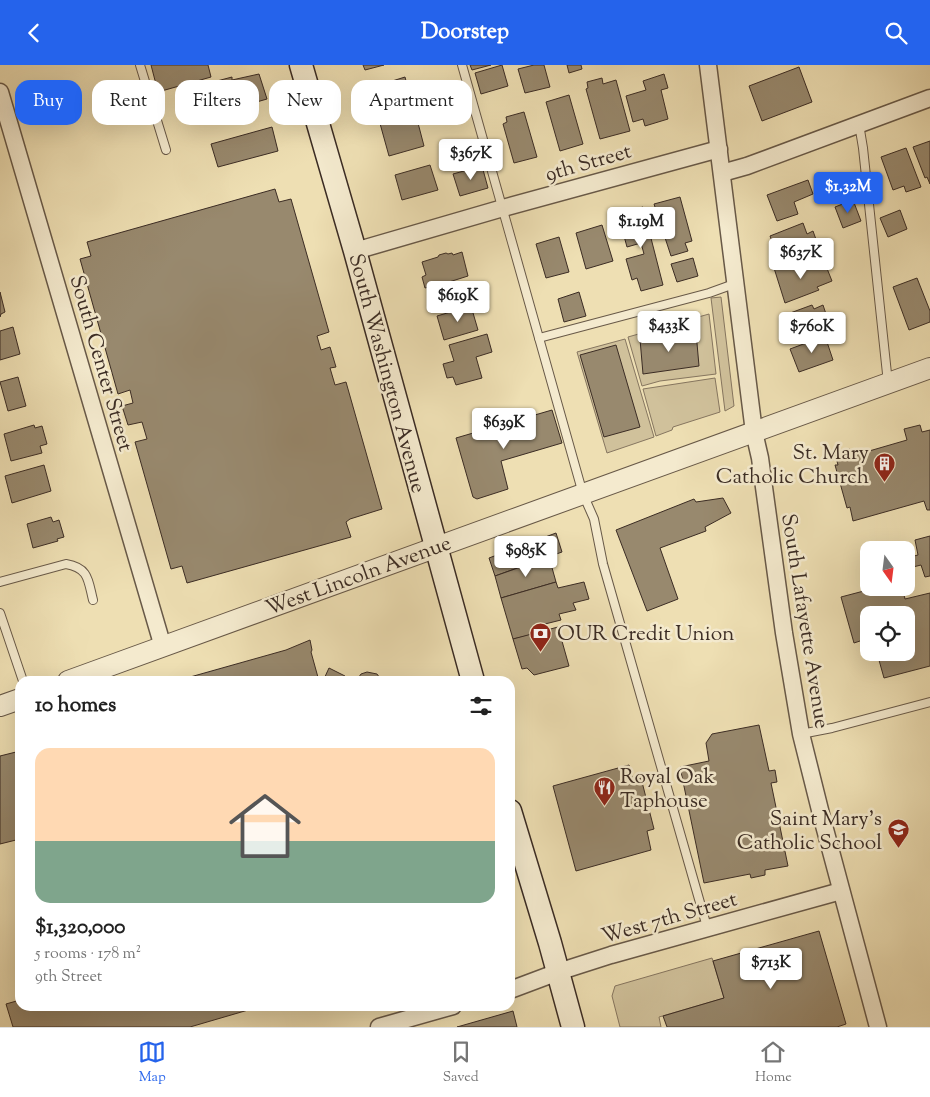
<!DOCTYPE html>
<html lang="en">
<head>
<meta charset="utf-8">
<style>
  :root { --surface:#fff; --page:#f6f6f6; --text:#222; --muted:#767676; --line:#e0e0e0; --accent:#2563eb }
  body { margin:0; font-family:"Sorts Mill Goudy",serif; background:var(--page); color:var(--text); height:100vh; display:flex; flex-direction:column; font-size:19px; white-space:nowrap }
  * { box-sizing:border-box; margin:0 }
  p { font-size:16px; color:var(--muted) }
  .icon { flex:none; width:28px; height:28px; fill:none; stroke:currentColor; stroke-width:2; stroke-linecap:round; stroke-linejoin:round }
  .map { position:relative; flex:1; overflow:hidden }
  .panel { position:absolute; left:15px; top:611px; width:500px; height:335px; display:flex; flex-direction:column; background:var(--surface); border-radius:15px; box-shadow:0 5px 20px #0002 }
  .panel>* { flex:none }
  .top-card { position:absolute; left:15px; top:15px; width:500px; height:45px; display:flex; gap:10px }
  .needle { width:32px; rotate:166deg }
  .controls { position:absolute; left:860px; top:476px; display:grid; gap:10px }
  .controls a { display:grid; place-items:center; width:55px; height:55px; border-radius:10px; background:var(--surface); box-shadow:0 5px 20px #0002; font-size:25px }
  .price { position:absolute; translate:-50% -42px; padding:0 11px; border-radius:5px; background:#fff; color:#222; font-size:16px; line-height:32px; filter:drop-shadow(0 1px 2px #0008) }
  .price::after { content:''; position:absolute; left:50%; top:30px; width:15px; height:11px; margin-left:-8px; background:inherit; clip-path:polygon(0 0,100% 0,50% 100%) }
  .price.on { background:var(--accent); color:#fff }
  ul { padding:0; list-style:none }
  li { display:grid; align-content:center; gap:10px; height:265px; padding:0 20px }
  li span { display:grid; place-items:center; height:155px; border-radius:15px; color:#555 }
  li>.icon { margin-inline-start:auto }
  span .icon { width:90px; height:90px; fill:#fffc; stroke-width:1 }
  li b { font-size:21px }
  h2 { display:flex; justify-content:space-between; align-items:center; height:60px; padding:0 20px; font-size:21px }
  .pill { padding:0 18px; border-radius:15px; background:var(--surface); box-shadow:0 5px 20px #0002; font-size:18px; line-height:45px }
  .pill.on { background:var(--accent); color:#fff }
  header { display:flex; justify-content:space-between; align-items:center; height:65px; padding:0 20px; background:var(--accent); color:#fff; font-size:22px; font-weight:700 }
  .menu { display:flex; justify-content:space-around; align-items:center; height:70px; border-top:1px solid var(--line); background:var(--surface); font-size:14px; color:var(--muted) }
  .menu a { display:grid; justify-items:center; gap:2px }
  .menu .on { color:var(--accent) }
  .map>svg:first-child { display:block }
</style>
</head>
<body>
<header><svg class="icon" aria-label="back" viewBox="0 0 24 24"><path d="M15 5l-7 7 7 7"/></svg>Doorstep<svg class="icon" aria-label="search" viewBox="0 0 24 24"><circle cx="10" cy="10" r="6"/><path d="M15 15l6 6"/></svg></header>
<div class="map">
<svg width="930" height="962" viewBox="0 0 930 962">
  <rect width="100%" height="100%" fill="#eedfb3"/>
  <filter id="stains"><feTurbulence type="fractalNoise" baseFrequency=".004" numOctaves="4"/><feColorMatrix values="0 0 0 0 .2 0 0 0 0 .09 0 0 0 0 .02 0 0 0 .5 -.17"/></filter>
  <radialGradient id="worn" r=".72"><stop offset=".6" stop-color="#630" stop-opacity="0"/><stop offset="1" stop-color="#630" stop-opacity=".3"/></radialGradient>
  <g fill="#d0c19b" stroke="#867660">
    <polygon points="721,232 734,341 725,346 711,233"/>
    <polygon points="709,249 716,309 660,316 642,321 628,272"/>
    <polygon points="625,274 654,372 607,388 577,287"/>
    <polygon points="715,313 720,347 673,362 672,365 656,371 643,324"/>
    <polygon points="712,893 724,933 659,952 661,962 620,962 612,931 615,921"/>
  </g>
  <g fill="#98896e" stroke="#3b2c24">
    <polygon points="151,0 208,0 211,12 158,27"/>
    <polygon points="363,0 384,0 365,5"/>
    <polygon points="470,0 491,0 472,5"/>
    <polygon points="502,0 508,21 481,29 475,8"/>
    <polygon points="534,0 544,0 550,22 525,28 518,4"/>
    <polygon points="567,0 581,0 582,4 569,8"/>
    <polygon points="799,2 812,37 762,56 749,21"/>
    <polygon points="259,9 267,34 215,49 214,44 211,45 209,40 207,41 206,38 203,39 202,37 191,40 188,29 219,21 217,16 232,12 232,15"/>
    <polygon points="664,9 668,23 661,25 668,54 645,61 643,54 633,57 626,31 646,25 643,16"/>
    <polygon points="405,12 411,35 414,34 420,57 418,58 424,81 389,91 371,26 390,20 389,17"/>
    <polygon points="602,13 603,19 616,15 630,66 600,74 586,24 588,23 587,17"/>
    <polygon points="569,30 583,79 560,86 546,37"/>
    <polygon points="524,47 537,92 514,98 503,59 507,57 506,52"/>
    <polygon points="272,62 278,86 218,102 211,79"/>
    <polygon points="930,76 930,119 927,112 925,113 913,82"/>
    <polygon points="906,83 921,122 906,127 904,121 893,125 881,92"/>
    <polygon points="430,100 438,125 402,135 395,110"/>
    <polygon points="482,101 488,123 460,131 453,109"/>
    <polygon points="808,115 813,129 794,137 798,149 777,156 767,130"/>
    <polygon points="275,124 279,137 291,134 329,267 317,271 321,285 330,282 336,302 330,303 335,320 346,317 382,444 350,454 346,457 351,472 187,518 182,501 171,504 135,377 147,374 142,357 128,360 122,341 133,338 130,325 118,329 80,194 91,191 87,177"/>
    <polygon points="680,132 692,176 685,178 688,186 671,191 654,139"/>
    <polygon points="853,135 861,156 843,163 835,142"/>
    <polygon points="643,142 663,220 641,226 637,213 632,215 626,194 644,189 641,178 627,182 618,149"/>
    <polygon points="900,145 907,164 888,172 880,153"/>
    <polygon points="803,158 807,169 813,166 818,180 779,194 770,171"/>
    <polygon points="602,160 613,196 586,204 576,168"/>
    <polygon points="559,172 569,207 546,213 536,179"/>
    <polygon points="462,187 468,211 430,223 429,222 425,223 422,212 426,210 422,197 438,192 439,190 446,188 448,189 452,188 453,190"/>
    <polygon points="693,193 698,211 677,217 671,199"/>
    <polygon points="793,196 796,205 824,196 832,216 817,222 819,225 785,238 774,203"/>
    <polygon points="917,213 930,246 930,257 909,265 893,222"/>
    <polygon points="0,227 5,247 1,249 0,252"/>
    <polygon points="579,227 586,251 564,257 558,234"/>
    <polygon points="812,240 814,244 823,240 829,258 797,269 794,259 786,262 782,251"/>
    <polygon points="471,241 478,265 444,275 437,251"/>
    <polygon points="13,262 20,289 0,295 0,266"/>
    <polygon points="696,267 699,301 643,309 640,274"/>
    <polygon points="487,269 492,287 476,292 482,313 456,320 453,312 447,313 443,299 454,296 449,280"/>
    <polygon points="825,271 833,295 799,307 790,284"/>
    <polygon points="616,280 640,362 604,372 580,290"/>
    <polygon points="18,312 26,341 8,346 0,317"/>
    <polygon points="552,345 562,378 501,396 508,424 477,434 473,432 456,373"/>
    <polygon points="34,360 35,363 42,361 47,379 40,381 42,388 11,396 4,369"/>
    <polygon points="920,360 922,367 930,365 930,445 927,445 924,436 853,456 850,442 847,443 835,400 838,400 835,389 850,384 852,391 907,375 904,364"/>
    <polygon points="44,400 51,426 12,438 5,411"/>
    <polygon points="723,433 731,448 705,462 706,466 660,483 678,534 647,546 616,465 694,434 696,437"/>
    <polygon points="51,452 53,457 59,455 64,472 57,474 58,476 33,483 27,459"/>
    <polygon points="556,468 562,487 495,511 489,493"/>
    <polygon points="930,471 930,511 925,512 921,500 913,502 910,492 918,490 915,475"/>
    <polygon points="549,492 556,517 501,533 495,511"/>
    <polygon points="556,517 558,523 584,517 589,534 573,538 576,545 559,549 561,555 533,562 535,569 513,574 501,533"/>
    <polygon points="879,522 902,522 905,534 930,528 930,601 884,613 877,588 906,588 906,550 869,550 869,573 854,578 841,532"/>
    <polygon points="558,562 569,601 534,610 527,603 522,604 513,574"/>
    <polygon points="310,575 312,585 311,587 319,616 176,616 286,585"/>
    <polygon points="329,603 345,611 342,616 323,616"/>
    <polygon points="367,607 377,609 382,616 356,616 361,609"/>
    <polygon points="759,660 769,706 775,705 777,717 771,718 788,801 765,805 765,810 751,813 750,809 704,818 680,702 709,696 706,678 712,669"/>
    <polygon points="20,686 20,774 0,779 0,691"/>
    <polygon points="629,700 633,716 641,713 654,764 647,766 651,785 576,806 553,721"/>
    <polygon points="819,866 846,959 837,962 667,962 663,951 724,933 713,896"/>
    <polygon points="20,935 20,941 255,941 255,943 190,962 13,962 6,939"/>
    <polygon points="513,946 517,962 457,962"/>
  </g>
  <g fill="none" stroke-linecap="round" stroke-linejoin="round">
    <defs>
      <g id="service">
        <polyline points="140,0 166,85"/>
        <polyline points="462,0 583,429 594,454 603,499 707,862"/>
        <polyline points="859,59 863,83 888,318"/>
        <polyline points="539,273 709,228 734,219"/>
        <path d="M0,517L66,499C89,503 88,515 93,535"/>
        <polyline points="0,548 23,616"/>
        <polyline points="801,669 832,663 930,637"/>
      </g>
      <g id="minor">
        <polyline points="708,0 754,367 760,393 784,568 801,669 822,753 878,962"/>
        <polyline points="0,27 163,582"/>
        <polyline points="722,108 747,101 930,33"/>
        <polyline points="355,186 503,143 719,84"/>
        <polyline points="510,925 558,907 611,890 841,826"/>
        <polyline points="379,962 453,941"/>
      </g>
      <g id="tertiary">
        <polyline points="68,616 930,303"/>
        <polyline points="0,641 20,634"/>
      </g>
      <g id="secondary">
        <polyline points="301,0 355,186 473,616"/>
        <polyline points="510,746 550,878 573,962"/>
      </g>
    </defs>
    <use href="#service" stroke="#685948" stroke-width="10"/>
    <use href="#minor" stroke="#685948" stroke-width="19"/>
    <use href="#tertiary" stroke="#685948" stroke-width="22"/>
    <use href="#secondary" stroke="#3b2c24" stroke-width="25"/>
    <use href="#service" stroke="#f4eace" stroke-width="8"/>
    <use href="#minor" stroke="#f4eace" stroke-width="16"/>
    <use href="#tertiary" stroke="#f4eace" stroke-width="20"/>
    <use href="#secondary" stroke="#f4eace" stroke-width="22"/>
  </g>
  <defs>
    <symbol id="building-pin" viewBox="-11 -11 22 30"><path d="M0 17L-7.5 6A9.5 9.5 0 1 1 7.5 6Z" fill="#8f2418" stroke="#f4eace"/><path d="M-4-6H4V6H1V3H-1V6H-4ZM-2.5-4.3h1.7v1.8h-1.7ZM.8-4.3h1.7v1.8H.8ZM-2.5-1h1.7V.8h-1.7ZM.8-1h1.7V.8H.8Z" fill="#fff"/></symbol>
    <symbol id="bank-pin" viewBox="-11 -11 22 30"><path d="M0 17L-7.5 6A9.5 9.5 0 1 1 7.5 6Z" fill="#8f2418" stroke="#f4eace"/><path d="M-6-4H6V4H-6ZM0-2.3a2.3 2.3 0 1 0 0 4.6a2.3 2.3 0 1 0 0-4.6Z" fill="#fff"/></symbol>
    <symbol id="restaurant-pin" viewBox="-11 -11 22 30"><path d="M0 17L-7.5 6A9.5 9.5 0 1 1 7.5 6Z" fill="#8f2418" stroke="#f4eace"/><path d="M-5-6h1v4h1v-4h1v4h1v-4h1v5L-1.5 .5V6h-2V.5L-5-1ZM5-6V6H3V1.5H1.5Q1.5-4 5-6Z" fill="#fff"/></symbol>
    <symbol id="school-pin" viewBox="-11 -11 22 30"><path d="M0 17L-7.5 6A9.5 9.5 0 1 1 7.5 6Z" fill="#8f2418" stroke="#f4eace"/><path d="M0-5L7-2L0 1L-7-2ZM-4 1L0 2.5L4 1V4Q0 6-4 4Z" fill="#fff"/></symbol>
  </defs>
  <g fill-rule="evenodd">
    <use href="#building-pin" x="872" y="386" width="25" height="34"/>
    <use href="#bank-pin" x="528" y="556" width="25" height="34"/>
    <use href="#restaurant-pin" x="592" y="710" width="25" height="34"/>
    <use href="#school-pin" x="886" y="752" width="25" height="34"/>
  </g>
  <g text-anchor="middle" stroke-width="5" stroke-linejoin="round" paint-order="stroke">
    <g font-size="21" fill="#3b2c24" stroke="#f4eace">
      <text transform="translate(588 97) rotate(-16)" y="7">9th Street</text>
      <text transform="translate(102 298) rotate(74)" y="7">South Center Street</text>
      <text transform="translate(388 308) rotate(75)" y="7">South Washington Avenue</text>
      <text transform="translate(358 510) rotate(-20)" y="7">West Lincoln Avenue</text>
      <text transform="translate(806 556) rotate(81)" y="7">South Lafayette Avenue</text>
      <text transform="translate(669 852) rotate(-16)" y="7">West 7th Street</text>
    </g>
    <g font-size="21" fill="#3b2c24" stroke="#f4eace" text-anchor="end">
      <text x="869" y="394">St. Mary<tspan x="869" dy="24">Catholic Church</tspan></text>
      <text x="557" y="575" text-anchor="start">OUR Credit Union</text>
      <text x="620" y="718" text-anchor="start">Royal Oak<tspan x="620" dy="24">Taphouse</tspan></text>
      <text x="882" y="760">Saint Mary's<tspan x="882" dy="24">Catholic School</tspan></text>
    </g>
  </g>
  <rect width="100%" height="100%" filter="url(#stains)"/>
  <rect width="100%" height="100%" fill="url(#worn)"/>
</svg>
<div class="controls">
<a><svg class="needle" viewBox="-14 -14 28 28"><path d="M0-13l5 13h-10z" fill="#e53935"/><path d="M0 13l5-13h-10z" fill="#767676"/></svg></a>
<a><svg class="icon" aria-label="locate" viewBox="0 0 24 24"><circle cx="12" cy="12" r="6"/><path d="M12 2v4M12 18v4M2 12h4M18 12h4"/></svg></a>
</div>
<b class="price" style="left:471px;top:116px">$367K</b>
<b class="price on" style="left:848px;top:149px">$1.32M</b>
<b class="price" style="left:641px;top:184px">$1.19M</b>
<b class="price" style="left:801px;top:215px">$637K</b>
<b class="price" style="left:458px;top:258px">$619K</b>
<b class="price" style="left:669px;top:288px">$433K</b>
<b class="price" style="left:812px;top:289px">$760K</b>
<b class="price" style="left:504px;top:385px">$639K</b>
<b class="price" style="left:526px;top:513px">$985K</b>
<b class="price" style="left:771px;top:925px">$713K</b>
<div class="top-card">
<a class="pill on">Buy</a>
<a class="pill">Rent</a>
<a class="pill">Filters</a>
<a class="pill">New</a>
<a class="pill">Apartment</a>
</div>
<section class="panel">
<h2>10 homes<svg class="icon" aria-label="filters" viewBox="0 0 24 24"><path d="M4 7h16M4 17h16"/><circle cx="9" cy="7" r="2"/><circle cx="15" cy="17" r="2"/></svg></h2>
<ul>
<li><span style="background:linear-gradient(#ffd9b3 60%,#7fa58c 0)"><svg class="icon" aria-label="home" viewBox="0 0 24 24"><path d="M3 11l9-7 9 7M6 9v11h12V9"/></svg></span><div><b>$1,320,000</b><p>5 rooms · 178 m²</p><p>9th Street</p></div></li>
</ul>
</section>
</div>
<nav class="menu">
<a class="on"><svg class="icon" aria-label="map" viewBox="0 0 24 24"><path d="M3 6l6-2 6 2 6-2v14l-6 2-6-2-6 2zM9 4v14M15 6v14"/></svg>Map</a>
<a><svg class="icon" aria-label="saved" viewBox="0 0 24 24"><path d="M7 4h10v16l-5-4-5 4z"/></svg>Saved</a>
<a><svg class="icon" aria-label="home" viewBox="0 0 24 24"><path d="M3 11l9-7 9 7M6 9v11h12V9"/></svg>Home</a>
</nav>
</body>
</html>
